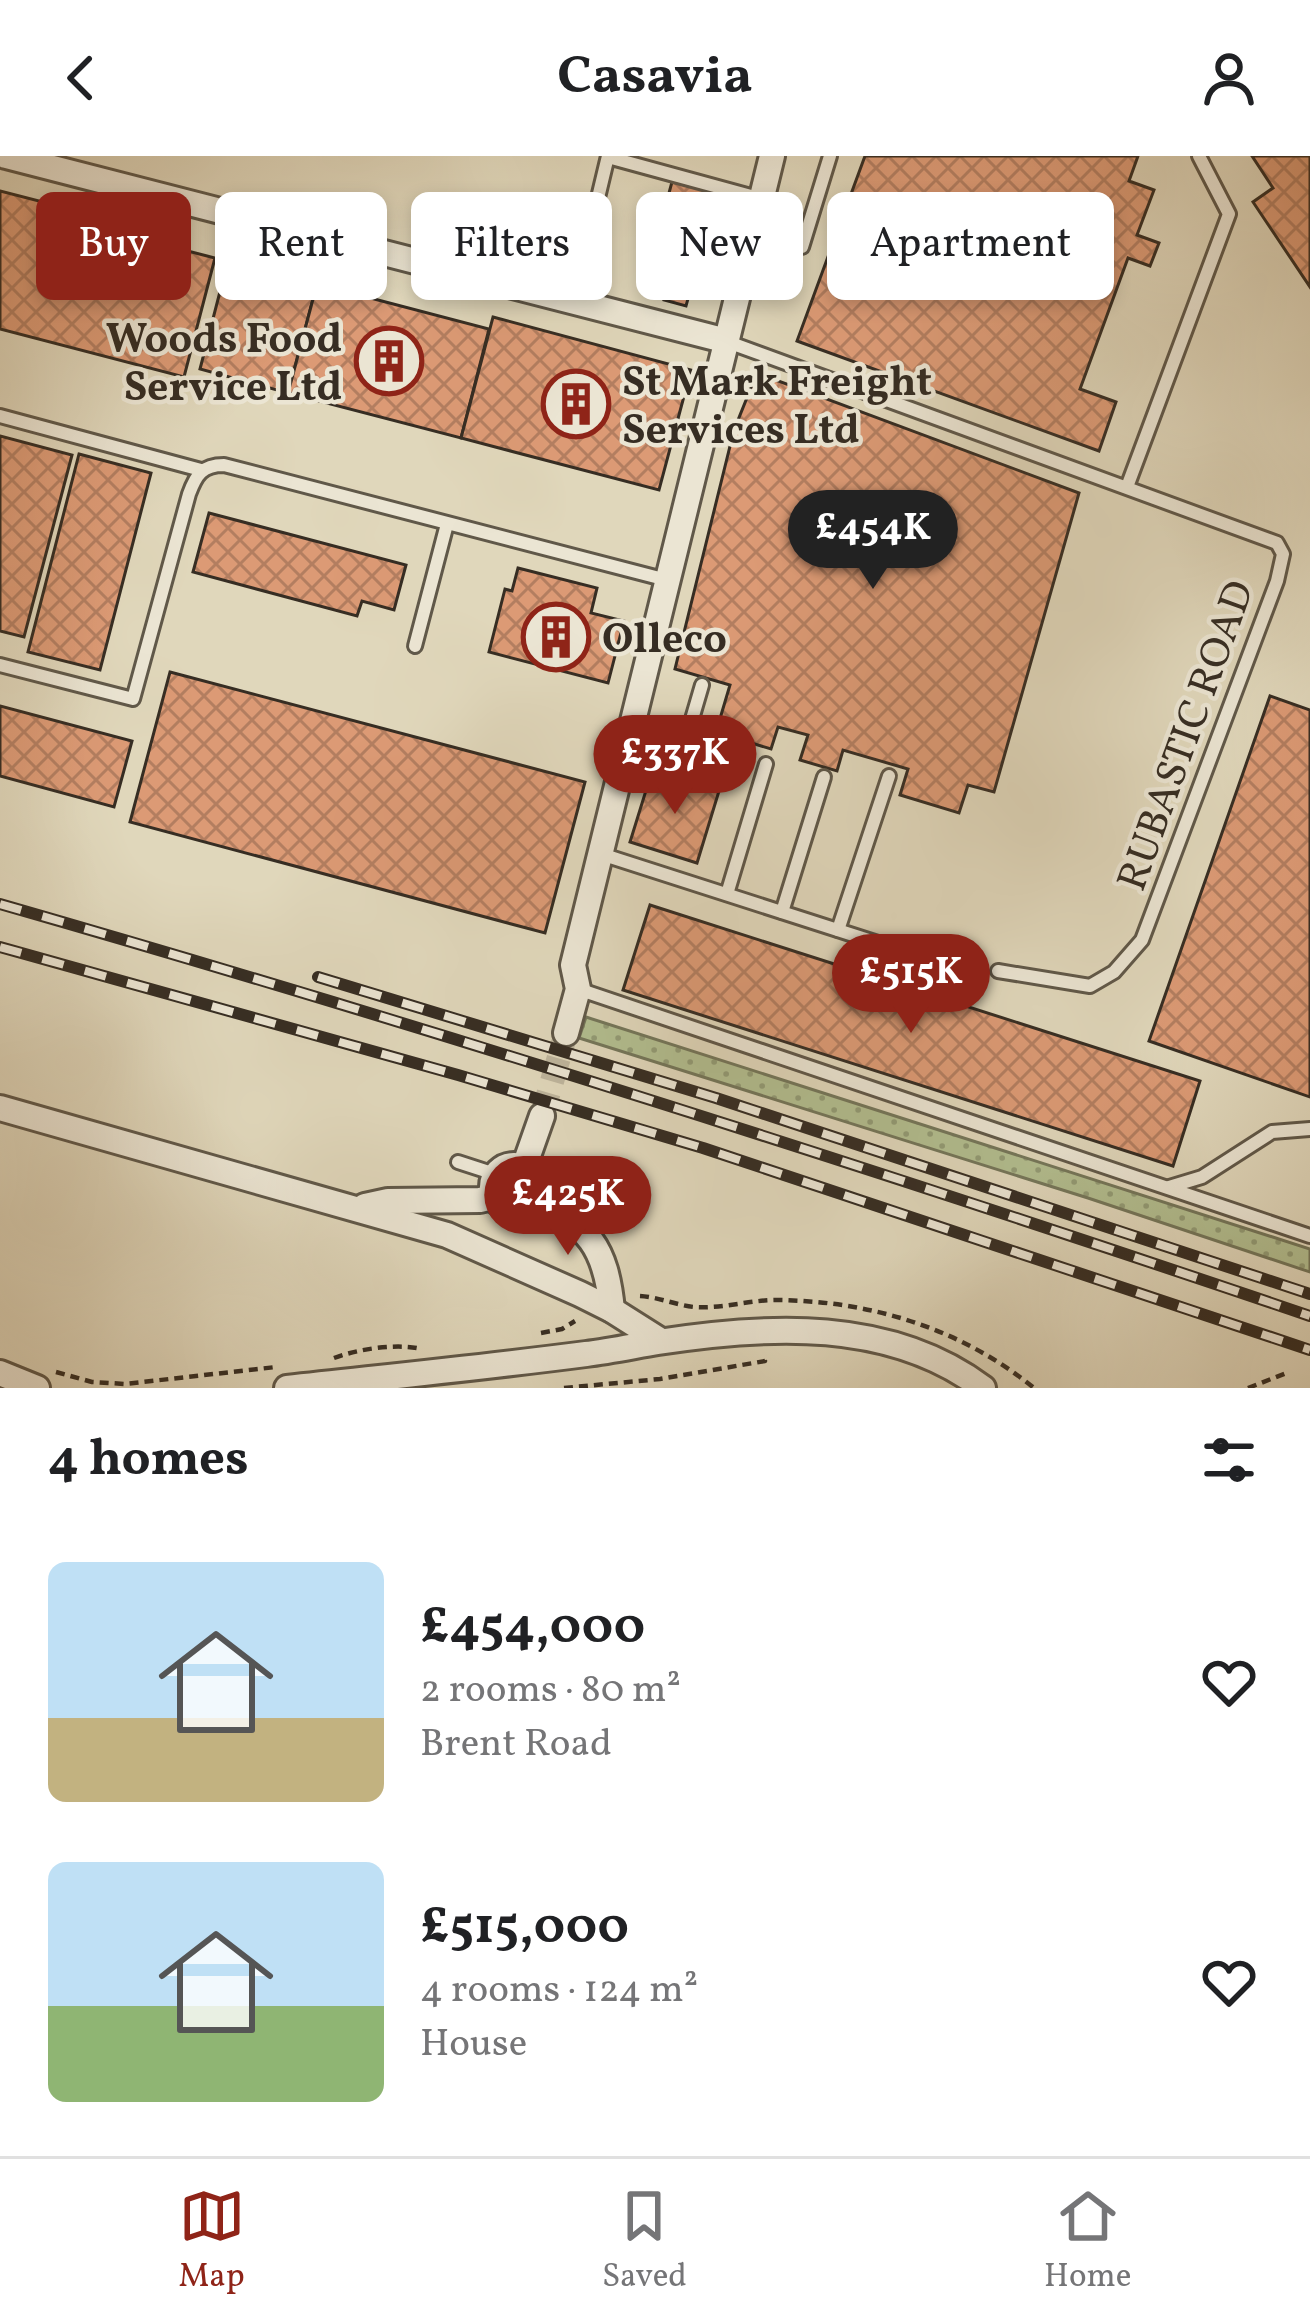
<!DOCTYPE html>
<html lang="en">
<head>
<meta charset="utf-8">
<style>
  :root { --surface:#fff; --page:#f6f6f6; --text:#202124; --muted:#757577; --line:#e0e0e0; --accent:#8f2418 }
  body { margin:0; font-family:Vollkorn,serif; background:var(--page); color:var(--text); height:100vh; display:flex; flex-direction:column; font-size:45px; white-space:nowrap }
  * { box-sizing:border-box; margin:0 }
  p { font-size:39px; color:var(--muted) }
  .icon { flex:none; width:66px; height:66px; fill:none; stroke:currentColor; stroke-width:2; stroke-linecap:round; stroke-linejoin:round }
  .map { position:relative; height:1232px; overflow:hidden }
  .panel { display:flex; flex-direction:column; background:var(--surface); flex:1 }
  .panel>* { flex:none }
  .top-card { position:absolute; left:36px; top:36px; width:1239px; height:108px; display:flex; gap:24px }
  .price { position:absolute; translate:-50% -102px; padding:0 27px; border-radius:42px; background:var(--accent); color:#fff; font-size:39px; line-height:78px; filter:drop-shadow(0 3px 6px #0008) }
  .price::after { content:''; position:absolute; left:50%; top:72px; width:36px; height:27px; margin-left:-18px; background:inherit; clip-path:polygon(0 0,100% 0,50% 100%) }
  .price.active { background:#222; color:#fff }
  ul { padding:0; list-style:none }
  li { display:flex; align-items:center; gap:36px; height:300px; padding:0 48px }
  li span { display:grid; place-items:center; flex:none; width:336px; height:240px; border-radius:18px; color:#555 }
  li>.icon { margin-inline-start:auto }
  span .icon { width:144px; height:144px; fill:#fffc; stroke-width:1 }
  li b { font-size:51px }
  h2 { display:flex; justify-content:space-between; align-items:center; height:144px; padding:0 48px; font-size:51px }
  .pill { padding:0 42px; border-radius:18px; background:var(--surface); box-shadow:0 6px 18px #0003; font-size:42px; line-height:108px }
  .pill.active { background:var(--accent); color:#fff }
  header { display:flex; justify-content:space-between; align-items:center; height:156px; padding:0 48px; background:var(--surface); font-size:54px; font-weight:700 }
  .dock { display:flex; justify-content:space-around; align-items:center; height:168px; border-top:3px solid var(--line); background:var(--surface); font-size:33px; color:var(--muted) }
  .dock a { display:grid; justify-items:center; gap:6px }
  .dock .active { color:var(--accent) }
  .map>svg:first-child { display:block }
</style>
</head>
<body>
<header><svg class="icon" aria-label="back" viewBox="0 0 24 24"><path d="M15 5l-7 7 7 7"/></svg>Casavia<svg class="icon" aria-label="person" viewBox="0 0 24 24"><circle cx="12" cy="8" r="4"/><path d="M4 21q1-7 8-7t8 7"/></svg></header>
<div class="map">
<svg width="1310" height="1232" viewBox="0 0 1310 1232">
  <defs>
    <pattern id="grass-dots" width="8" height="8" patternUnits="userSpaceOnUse" patternTransform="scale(3)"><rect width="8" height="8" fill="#b2be90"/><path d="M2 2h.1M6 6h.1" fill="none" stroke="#929b75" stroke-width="1.8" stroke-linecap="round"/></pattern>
    <pattern id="building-cross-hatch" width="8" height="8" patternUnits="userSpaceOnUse" patternTransform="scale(3)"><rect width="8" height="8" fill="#dc9a75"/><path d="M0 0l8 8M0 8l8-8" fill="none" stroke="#b37e60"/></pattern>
  </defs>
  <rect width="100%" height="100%" fill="#e0d7bb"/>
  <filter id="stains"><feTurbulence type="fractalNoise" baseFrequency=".00167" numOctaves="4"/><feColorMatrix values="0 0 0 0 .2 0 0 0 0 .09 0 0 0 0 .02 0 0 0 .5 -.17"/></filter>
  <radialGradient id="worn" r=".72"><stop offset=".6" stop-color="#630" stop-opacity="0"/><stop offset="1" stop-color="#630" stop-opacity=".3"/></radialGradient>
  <polygon fill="url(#grass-dots)" stroke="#74765a" stroke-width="3" points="586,861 1310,1093 1310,1116 1088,1042 579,882"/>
  <g fill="url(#building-cross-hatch)" stroke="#362d23" stroke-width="3">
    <polygon points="865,0 1138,0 1129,25 1154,34 1137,79 1159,87 1150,110 1128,102 1080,233 1116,246 1099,295 797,185"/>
    <polygon points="1252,0 1310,0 1310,131 1253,46 1273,32"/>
    <polygon points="673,22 718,35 686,150 664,144 669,124 657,121 663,102 652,99 658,80 679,86 684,68 673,65 680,40 669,37"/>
    <polygon points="0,35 109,63 106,74 215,102 184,221 0,173"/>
    <polygon points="231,93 320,117 288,237 200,213"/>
    <polygon points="317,128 489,173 461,282 288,237"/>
    <polygon points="493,161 691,214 659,334 461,282"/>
    <polygon points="757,217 1079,337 994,636 968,629 959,657 900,639 908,613 843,594 837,615 800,604 808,579 778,571 771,593 716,576 730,529 675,513 734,274"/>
    <polygon points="0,280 72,299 24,481 0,475"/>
    <polygon points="79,298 151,317 100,514 28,496"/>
    <polygon points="209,357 406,409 394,454 362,445 357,460 193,416"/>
    <polygon points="518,412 597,432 591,457 624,465 608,527 489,496 505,433 512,435"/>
    <polygon points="170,516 585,626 545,777 130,666"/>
    <polygon points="1270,540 1310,554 1310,941 1149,885"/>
    <polygon points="0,550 132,585 114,651 0,620"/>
    <polygon points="652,615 719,635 697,707 630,686"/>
    <polygon points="650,749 1200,925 1173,1010 623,834"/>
  </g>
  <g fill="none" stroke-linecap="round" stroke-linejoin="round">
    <polyline stroke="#beb59d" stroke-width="24" stroke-dasharray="24 12" stroke-linecap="butt" points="542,960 566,877"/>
    <defs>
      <g id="lane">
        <polyline points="608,1 762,43"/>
        <polyline points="753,78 802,91 830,0"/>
        <polyline points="585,96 608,0"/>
        <polyline points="728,186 1277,387 1283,398 1277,425 1142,784 1114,816 1090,830 998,815"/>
        <polyline points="0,260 201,314"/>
        <polyline points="1127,331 1229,58 1199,0"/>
        <polyline points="415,490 447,368"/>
        <path d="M0,509L133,543L189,338C196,319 202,309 224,309L667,424"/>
        <polyline points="626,599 678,611 702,529"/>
        <polyline points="601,698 959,813"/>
        <polyline points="727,738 766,608"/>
        <polyline points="782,756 824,621"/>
        <polyline points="838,774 889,620"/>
        <polyline points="578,833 1310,1080"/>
        <polyline points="458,1006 495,1018"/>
        <polyline points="1169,1031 1202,1021 1272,976 1310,973"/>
      </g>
      <g id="street">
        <polyline points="6,0 727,185"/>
        <polyline points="566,877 578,833 573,809 772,0"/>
        <polyline points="0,952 447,1079 580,1138 612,1154 661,1185"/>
        <circle cx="514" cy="1031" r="22"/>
        <polyline points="524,1011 542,960"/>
        <path d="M532,1044C589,1069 606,1091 612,1154"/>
        <polyline points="365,1050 388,1045 480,1044 493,1041"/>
        <polyline points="0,1217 37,1232"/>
        <path d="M287,1232C386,1221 486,1211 586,1198C610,1195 634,1190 658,1186C767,1169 890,1162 983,1232"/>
      </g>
    </defs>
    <use href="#lane" stroke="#605849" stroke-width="18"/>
    <use href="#street" stroke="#605849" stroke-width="30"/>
    <g stroke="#362d23" stroke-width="4.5" stroke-dasharray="9 6" stroke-linecap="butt">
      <path d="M640,1140C658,1141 676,1149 694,1151C722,1153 749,1144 777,1144C871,1145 960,1172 1034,1232"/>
      <polyline points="541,1177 562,1173 575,1165"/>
      <path d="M334,1202C358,1193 393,1188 417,1192"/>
      <polyline points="56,1216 92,1226 125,1228 276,1211"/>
      <polyline points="564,1232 660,1223 765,1205 764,1198"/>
      <polyline points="1248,1232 1289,1216"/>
    </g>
    <use href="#lane" stroke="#ebe5d3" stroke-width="12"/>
    <use href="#street" stroke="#ebe5d3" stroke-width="24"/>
    <defs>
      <g id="rail">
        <path d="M0,748C440,874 876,1013 1310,1160"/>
        <polyline points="0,791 458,919 703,992 1310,1194"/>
        <polyline points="318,821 716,942 1310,1138"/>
      </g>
    </defs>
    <use href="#rail" stroke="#362d23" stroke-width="12"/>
    <use href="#rail" stroke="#ebe5d3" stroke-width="8" stroke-dasharray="22" stroke-linecap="butt"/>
  </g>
  <defs>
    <symbol id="building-ring" viewBox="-11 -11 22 22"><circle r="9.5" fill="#ebe5d3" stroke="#8f2418" stroke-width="1.5"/><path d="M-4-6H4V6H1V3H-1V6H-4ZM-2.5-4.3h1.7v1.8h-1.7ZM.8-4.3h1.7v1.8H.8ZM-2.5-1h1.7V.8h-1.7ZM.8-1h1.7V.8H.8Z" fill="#8f2418"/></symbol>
  </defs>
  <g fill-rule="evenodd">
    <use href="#building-ring" x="351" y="167" width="76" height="76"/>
    <use href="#building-ring" x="538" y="210" width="76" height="76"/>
    <use href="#building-ring" x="518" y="443" width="76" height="76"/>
  </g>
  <g text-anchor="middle" stroke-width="9" stroke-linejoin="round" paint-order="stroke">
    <g font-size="42" font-weight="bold" fill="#362d23" stroke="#ebe5d3" text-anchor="start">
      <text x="342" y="196" text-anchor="end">Woods Food<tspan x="342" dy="48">Service Ltd</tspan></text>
      <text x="622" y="239">St Mark Freight<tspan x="622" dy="48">Services Ltd</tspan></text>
      <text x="602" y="496">Olleco</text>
    </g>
    <g font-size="42" fill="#362d23" stroke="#ebe5d3">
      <text transform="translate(1184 579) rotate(-70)" y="15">RUBASTIC ROAD</text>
    </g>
  </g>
  <rect width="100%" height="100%" filter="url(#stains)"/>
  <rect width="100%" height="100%" fill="url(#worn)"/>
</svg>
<b class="price active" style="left:873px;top:436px">£454K</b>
<b class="price" style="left:675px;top:661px">£337K</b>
<b class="price" style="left:911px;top:880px">£515K</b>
<b class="price" style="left:568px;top:1102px">£425K</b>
<div class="top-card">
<a class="pill active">Buy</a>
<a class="pill">Rent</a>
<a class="pill">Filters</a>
<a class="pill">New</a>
<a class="pill">Apartment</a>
</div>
</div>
<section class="panel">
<h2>4 homes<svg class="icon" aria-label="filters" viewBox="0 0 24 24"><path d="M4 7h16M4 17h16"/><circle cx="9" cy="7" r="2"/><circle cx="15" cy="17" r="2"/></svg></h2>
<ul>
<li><span style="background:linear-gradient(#bfe0f5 65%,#c2b280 0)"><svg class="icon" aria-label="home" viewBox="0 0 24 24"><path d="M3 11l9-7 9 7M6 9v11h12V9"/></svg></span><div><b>£454,000</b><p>2 rooms · 80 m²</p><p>Brent Road</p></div><svg class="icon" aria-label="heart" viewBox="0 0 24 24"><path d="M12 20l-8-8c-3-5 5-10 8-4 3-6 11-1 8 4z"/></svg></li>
<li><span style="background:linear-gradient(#bfe0f5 60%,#8fb573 0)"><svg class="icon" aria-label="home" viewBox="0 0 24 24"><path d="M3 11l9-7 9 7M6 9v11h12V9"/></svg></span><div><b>£515,000</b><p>4 rooms · 124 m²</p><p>House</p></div><svg class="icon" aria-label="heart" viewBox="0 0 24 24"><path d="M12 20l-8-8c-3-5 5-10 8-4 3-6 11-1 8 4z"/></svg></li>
</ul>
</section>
<nav class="dock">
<a class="active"><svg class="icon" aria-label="map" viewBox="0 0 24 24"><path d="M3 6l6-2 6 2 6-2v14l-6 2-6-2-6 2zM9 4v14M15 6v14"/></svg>Map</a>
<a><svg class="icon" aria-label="saved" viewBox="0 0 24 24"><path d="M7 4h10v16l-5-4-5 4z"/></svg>Saved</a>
<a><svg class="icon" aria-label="home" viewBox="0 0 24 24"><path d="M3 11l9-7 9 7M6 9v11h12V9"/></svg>Home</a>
</nav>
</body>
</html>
